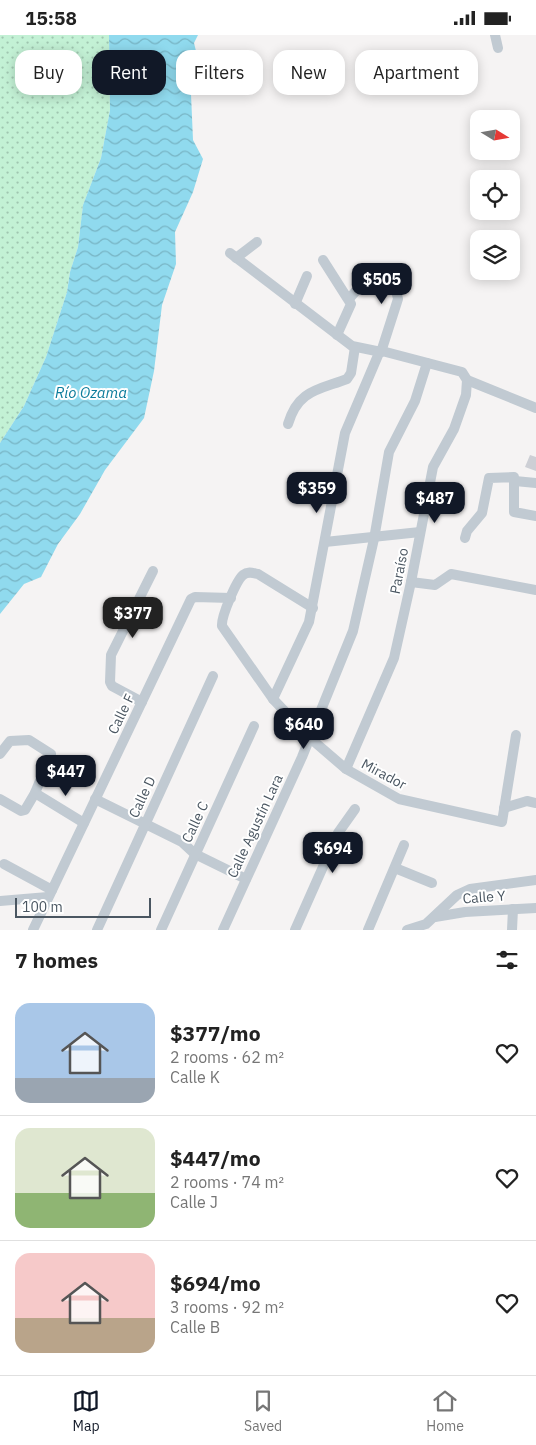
<!DOCTYPE html>
<html lang="en">
<head>
<meta charset="utf-8">
<style>
  :root { --surface:#fff; --page:#f6f6f6; --text:#222; --muted:#767676; --line:#e0e0e0; --accent:#111827 }
  body { margin:0; font-family:"IBM Plex Sans",sans-serif; background:var(--page); color:var(--text); height:100vh; display:flex; flex-direction:column; font-size:19px; white-space:nowrap }
  * { box-sizing:border-box; margin:0 }
  p { font-size:16px; color:var(--muted) }
  .icon { flex:none; width:28px; height:28px; fill:none; stroke:currentColor; stroke-width:2; stroke-linecap:round; stroke-linejoin:round }
  .map { position:relative; height:895px; overflow:hidden }
  .sheet { display:flex; flex-direction:column; background:var(--surface); flex:1 }
  .sheet>* { flex:none }
  .guide { position:absolute; left:15px; top:15px; width:506px; height:45px; display:flex; gap:10px }
  .needle { width:32px; rotate:101deg }
  .controls { position:absolute; left:470px; top:75px; display:grid; gap:10px }
  .controls a { display:grid; place-items:center; width:50px; height:50px; border-radius:10px; background:var(--surface); box-shadow:0 2px 12px #0003; font-size:25px }
  .scale { position:absolute; left:15px; bottom:12px; width:136px; box-sizing:border-box; padding-left:5px; border:2px solid #4a5661; border-top:0; font-size:14px; line-height:18px; white-space:nowrap; color:#4a5661; -webkit-text-stroke:4px #fff; paint-order:stroke }
  .price { position:absolute; translate:-50% -42px; padding:0 11px; border-radius:10px; background:var(--accent); color:#fff; font-size:16px; line-height:32px; filter:drop-shadow(0 1px 2px #0008) }
  .price::after { content:''; position:absolute; left:50%; top:30px; width:15px; height:11px; margin-left:-8px; background:inherit; clip-path:polygon(0 0,100% 0,50% 100%) }
  .price.on { background:#222; color:#fff }
  ul { padding:0; list-style:none }
  li { display:flex; align-items:center; gap:15px; height:125px; padding:0 15px }
  li+li { border-top:1px solid var(--line) }
  li span { display:grid; place-items:center; flex:none; width:140px; height:100px; border-radius:15px; color:#555 }
  li>.icon { margin-inline-start:auto }
  span .icon { width:60px; height:60px; fill:#fffc; stroke-width:1 }
  li b { font-size:21px }
  h2 { display:flex; justify-content:space-between; align-items:center; height:60px; padding:0 15px; font-size:21px }
  .tag { padding:0 18px; border-radius:15px; background:var(--surface); box-shadow:0 2px 12px #0003; font-size:18px; line-height:45px }
  .tag.on { background:var(--accent); color:#fff }
  .status { display:flex; justify-content:space-between; align-items:center; height:35px; padding:0 25px; background:var(--surface); direction:ltr }
  .status svg { height:14px; fill:currentColor }
  .tabs { display:flex; justify-content:space-around; align-items:center; height:70px; border-top:1px solid var(--line); background:var(--surface); font-size:14px; color:var(--muted) }
  .tabs a { display:grid; justify-items:center; gap:2px }
  .tabs .on { color:var(--accent) }
  .map>svg:first-child { display:block }
</style>
</head>
<body>
<div class="status"><b>15:58</b><svg viewBox="0 0 49 12"><path d="M0 12V9h3v3zM5 12V6h3v6zM10 12V3h3v9zM15 12V0h3v12zM26 1h20v11H26zM47 4h2v5h-2z"/></svg></div>
<div class="map">
<svg width="536" height="895" viewBox="0 0 536 895">
  <defs>
    <pattern id="grass-dots" width="8" height="8" patternUnits="userSpaceOnUse" patternTransform="scale(1.25)"><rect width="8" height="8" fill="#c3f1d5"/><path d="M2 2h.1M6 6h.1" fill="none" stroke="#a0c6b0" stroke-width="1.8" stroke-linecap="round"/></pattern>
    <pattern id="water-waves" width="16" height="10" patternUnits="userSpaceOnUse" patternTransform="scale(1.25)"><rect width="16" height="10" fill="#90daee"/><path d="M0 5q4-4 8 0t8 0" fill="none" stroke="#78b4c4"/></pattern>
  </defs>
  <rect width="100%" height="100%" fill="#f5f3f3"/>
  <polygon fill="url(#grass-dots)" points="0,0 109,0 110,75 101,123 83,170 78,212 70,237 67,257 46,322 24,371 0,408"/>
  <polygon fill="url(#water-waves)" points="109,0 198,0 194,8 202,40 191,59 193,105 203,124 193,157 175,197 176,229 162,270 154,336 144,383 105,435 80,479 58,509 41,542 24,549 0,579 0,408 24,371 46,322 67,257 70,237 78,212 83,170 101,123 110,75"/>
  <polygon fill="#cdcfd5" points="530,420 536,422 536,436 525,432"/>
  <g fill="none" stroke-linecap="round" stroke-linejoin="round">
    <g stroke="#c1cad2" stroke-width="10">
      <polyline points="495,0 498,13"/>
      <path d="M230,218L352,311L381,317L398,264L395,251C377,233 361,249 349,264"/>
      <polyline points="236,223 257,207"/>
      <polyline points="323,225 351,269 337,300"/>
      <polyline points="295,269 307,241"/>
      <polyline points="467,345 536,373"/>
      <path d="M288,389C298,355 318,355 347,344L351,338L355,312"/>
      <polyline points="515,446 536,448"/>
      <polyline points="465,503 467,496 482,478 489,443 514,442 514,477 536,481"/>
      <polyline points="325,507 420,497"/>
      <polyline points="411,547 435,550 451,539 536,555"/>
      <path d="M313,573L258,539C253,538 248,536 243,540C236,546 221,582 222,591L273,664L310,703L346,734L399,764L502,787L516,700"/>
      <polyline points="273,664 309,587 345,398 379,318 382,316 462,337 467,345 466,360 454,394 433,432 411,547 394,623 346,734"/>
      <polyline points="142,667 112,651 110,647 111,620 153,536"/>
      <polyline points="0,719 10,706 29,705 51,719 35,758 25,775 21,776 0,764"/>
      <polyline points="35,758 84,788"/>
      <polyline points="95,764 182,807 195,819 246,844"/>
      <polyline points="504,773 527,766 536,768"/>
      <polyline points="4,829 52,855"/>
      <polyline points="395,833 432,848"/>
      <polyline points="0,866 48,862"/>
      <polyline points="435,882 465,877 536,873"/>
      <polyline points="33,895 191,564 195,562 231,563"/>
      <polyline points="97,895 213,641"/>
      <polyline points="161,895 254,691"/>
      <polyline points="223,895 302,722 353,596 374,504 389,417 415,366 427,328"/>
      <polyline points="295,895 338,798 355,774"/>
      <polyline points="368,895 404,810"/>
      <polyline points="407,895 426,889 457,860 470,854 536,845"/>
      <polyline points="512,895 513,874"/>
    </g>
  </g>
  <g text-anchor="middle" stroke-width="4" stroke-linejoin="round" paint-order="stroke">
    <g font-size="14" fill="#4a5661" stroke="#fff">
      <text transform="translate(399 536) rotate(-79)" y="5">Paraíso</text>
      <text transform="translate(121 679) rotate(-64)" y="5">Calle F</text>
      <text transform="translate(384 739) rotate(28)" y="5">Mirador</text>
      <text transform="translate(142 762) rotate(-65)" y="5">Calle D</text>
      <text transform="translate(195 787) rotate(-65)" y="5">Calle C</text>
      <text transform="translate(255 791) rotate(-65)" y="5">Calle Agustín Lara</text>
      <text transform="translate(484 862) rotate(-4)" y="5">Calle Y</text>
    </g>
    <g font-size="15" font-style="italic" fill="#0c7c9b" stroke="#fff">
      <text x="91" y="363">Río Ozama</text>
    </g>
  </g>
</svg>
<div class="controls">
<a><svg class="needle" viewBox="-14 -14 28 28"><path d="M0-13l5 13h-10z" fill="#e53935"/><path d="M0 13l5-13h-10z" fill="#767676"/></svg></a>
<a><svg class="icon" aria-label="locate" viewBox="0 0 24 24"><circle cx="12" cy="12" r="6"/><path d="M12 2v4M12 18v4M2 12h4M18 12h4"/></svg></a>
<a><svg class="icon" aria-label="layers" viewBox="0 0 24 24"><path d="M12 4l9 5-9 5-9-5zM3 14l9 5 9-5"/></svg></a>
</div>
<div class="scale">100 m</div>
<b class="price" style="left:382px;top:270px">$505</b>
<b class="price" style="left:317px;top:479px">$359</b>
<b class="price" style="left:435px;top:489px">$487</b>
<b class="price on" style="left:133px;top:604px">$377</b>
<b class="price" style="left:304px;top:715px">$640</b>
<b class="price" style="left:66px;top:762px">$447</b>
<b class="price" style="left:333px;top:839px">$694</b>
<div class="guide">
<a class="tag">Buy</a>
<a class="tag on">Rent</a>
<a class="tag">Filters</a>
<a class="tag">New</a>
<a class="tag">Apartment</a>
</div>
</div>
<section class="sheet">
<h2>7 homes<svg class="icon" aria-label="filters" viewBox="0 0 24 24"><path d="M4 7h16M4 17h16"/><circle cx="9" cy="7" r="2"/><circle cx="15" cy="17" r="2"/></svg></h2>
<ul>
<li><span style="background:linear-gradient(#a9c7e8 75%,#9aa5b1 0)"><svg class="icon" aria-label="home" viewBox="0 0 24 24"><path d="M3 11l9-7 9 7M6 9v11h12V9"/></svg></span><div><b>$377/mo</b><p>2 rooms · 62 m²</p><p>Calle K</p></div><svg class="icon" aria-label="heart" viewBox="0 0 24 24"><path d="M12 20l-8-8c-3-5 5-10 8-4 3-6 11-1 8 4z"/></svg></li>
<li><span style="background:linear-gradient(#dfe7d0 65%,#8fb573 0)"><svg class="icon" aria-label="home" viewBox="0 0 24 24"><path d="M3 11l9-7 9 7M6 9v11h12V9"/></svg></span><div><b>$447/mo</b><p>2 rooms · 74 m²</p><p>Calle J</p></div><svg class="icon" aria-label="heart" viewBox="0 0 24 24"><path d="M12 20l-8-8c-3-5 5-10 8-4 3-6 11-1 8 4z"/></svg></li>
<li><span style="background:linear-gradient(#f6c9c9 65%,#b9a48a 0)"><svg class="icon" aria-label="home" viewBox="0 0 24 24"><path d="M3 11l9-7 9 7M6 9v11h12V9"/></svg></span><div><b>$694/mo</b><p>3 rooms · 92 m²</p><p>Calle B</p></div><svg class="icon" aria-label="heart" viewBox="0 0 24 24"><path d="M12 20l-8-8c-3-5 5-10 8-4 3-6 11-1 8 4z"/></svg></li>
</ul>
</section>
<nav class="tabs">
<a class="on"><svg class="icon" aria-label="map" viewBox="0 0 24 24"><path d="M3 6l6-2 6 2 6-2v14l-6 2-6-2-6 2zM9 4v14M15 6v14"/></svg>Map</a>
<a><svg class="icon" aria-label="saved" viewBox="0 0 24 24"><path d="M7 4h10v16l-5-4-5 4z"/></svg>Saved</a>
<a><svg class="icon" aria-label="home" viewBox="0 0 24 24"><path d="M3 11l9-7 9 7M6 9v11h12V9"/></svg>Home</a>
</nav>
</body>
</html>
